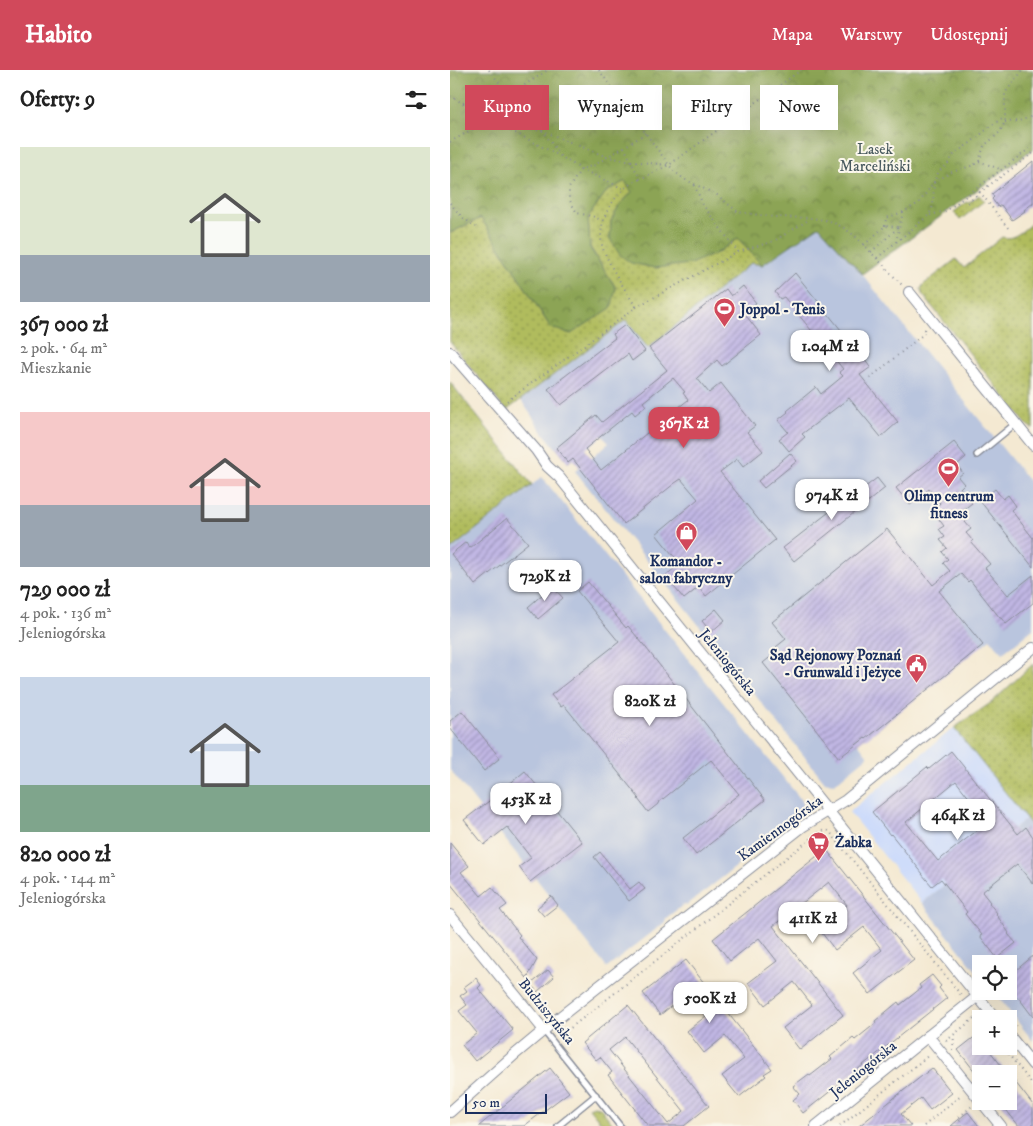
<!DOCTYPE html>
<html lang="pl">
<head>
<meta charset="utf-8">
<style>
  :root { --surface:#fff; --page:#f2f2f2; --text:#222; --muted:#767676; --accent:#d1495b }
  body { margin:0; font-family:"IM FELL DW Pica",serif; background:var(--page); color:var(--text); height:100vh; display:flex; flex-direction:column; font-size:19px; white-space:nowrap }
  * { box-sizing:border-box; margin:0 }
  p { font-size:16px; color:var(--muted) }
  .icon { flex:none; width:28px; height:28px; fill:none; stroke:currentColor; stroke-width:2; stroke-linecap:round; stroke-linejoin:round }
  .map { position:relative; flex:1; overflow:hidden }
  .drawer { display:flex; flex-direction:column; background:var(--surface); width:450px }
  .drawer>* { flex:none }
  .guide { position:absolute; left:15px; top:15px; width:475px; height:45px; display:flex; gap:10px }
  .buttons { position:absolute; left:522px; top:885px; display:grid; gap:10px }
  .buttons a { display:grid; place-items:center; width:45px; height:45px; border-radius:0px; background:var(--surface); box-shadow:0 5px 20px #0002; font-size:25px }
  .scale { position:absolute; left:15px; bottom:12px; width:82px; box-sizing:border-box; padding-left:5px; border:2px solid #1b2f5e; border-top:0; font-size:14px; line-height:18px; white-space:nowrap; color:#1b2f5e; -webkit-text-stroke:4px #fbf7ec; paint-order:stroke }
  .price { position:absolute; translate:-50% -42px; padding:0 11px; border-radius:10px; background:#fff; color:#222; font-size:16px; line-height:32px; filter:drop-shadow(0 1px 2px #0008) }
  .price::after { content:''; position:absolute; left:50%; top:30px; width:15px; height:11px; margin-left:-8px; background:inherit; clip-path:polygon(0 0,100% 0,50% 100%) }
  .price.current { background:var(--accent); color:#fff }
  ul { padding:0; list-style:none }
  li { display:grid; align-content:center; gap:10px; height:265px; padding:0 20px }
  li span { display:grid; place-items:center; height:155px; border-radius:0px; color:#555 }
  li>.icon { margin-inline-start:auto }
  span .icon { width:90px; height:90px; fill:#fffc; stroke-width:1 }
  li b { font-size:21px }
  h2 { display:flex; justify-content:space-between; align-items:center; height:60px; padding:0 20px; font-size:21px }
  .pill { padding:0 18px; border-radius:0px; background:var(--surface); box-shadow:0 5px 20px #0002; font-size:18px; line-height:45px }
  .pill.current { background:var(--accent); color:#fff }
  header { display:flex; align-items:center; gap:30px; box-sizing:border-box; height:70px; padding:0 25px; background:var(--accent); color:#fff }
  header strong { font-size:24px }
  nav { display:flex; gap:28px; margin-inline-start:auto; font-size:18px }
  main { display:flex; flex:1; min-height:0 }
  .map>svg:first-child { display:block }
</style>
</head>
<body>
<header>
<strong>Habito</strong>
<nav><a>Mapa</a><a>Warstwy</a><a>Udostępnij</a></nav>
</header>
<main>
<section class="drawer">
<h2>Oferty: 9<svg class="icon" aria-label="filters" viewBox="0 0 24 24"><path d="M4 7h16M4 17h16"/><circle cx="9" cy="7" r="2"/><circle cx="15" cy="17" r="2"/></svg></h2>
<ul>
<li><span style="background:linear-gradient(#dfe7d0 70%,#9aa5b1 0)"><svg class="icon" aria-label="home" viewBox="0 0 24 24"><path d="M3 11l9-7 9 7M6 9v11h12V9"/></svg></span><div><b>367 000 zł</b><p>2 pok. · 64 m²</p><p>Mieszkanie</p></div></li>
<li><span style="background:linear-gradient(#f6c9c9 60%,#9aa5b1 0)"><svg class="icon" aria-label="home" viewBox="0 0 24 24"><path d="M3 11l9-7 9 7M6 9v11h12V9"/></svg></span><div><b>729 000 zł</b><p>4 pok. · 136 m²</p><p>Jeleniogórska</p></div></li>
<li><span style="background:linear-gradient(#c9d6e8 70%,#7fa58c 0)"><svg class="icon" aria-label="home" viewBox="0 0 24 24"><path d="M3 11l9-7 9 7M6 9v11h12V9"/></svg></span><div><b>820 000 zł</b><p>4 pok. · 144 m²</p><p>Jeleniogórska</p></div></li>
</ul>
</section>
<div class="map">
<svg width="583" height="1056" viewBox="0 0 583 1056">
  <defs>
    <pattern id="grass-dots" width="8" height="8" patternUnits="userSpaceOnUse" patternTransform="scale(1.25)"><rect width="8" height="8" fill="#b0bc5d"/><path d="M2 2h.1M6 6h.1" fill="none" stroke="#8e9950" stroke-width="1.8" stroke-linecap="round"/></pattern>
    <pattern id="forest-crowns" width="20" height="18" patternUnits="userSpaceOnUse" patternTransform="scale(1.25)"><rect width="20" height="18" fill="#8ca454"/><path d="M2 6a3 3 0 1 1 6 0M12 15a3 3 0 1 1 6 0" fill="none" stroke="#728649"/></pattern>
    <pattern id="building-hatch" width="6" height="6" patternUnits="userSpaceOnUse" patternTransform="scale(1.25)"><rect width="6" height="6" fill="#c1b7e4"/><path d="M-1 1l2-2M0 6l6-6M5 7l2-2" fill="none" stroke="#9c95bc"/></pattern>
  </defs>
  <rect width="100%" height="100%" fill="#fbf7ec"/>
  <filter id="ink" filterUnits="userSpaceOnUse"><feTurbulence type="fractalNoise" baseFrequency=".02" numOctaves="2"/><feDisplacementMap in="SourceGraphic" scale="10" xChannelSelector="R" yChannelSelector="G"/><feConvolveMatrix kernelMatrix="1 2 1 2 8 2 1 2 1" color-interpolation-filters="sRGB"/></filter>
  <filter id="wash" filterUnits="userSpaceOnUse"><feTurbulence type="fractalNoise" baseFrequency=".0096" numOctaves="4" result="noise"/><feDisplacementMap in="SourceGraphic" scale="20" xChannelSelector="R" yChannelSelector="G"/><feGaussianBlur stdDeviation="1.12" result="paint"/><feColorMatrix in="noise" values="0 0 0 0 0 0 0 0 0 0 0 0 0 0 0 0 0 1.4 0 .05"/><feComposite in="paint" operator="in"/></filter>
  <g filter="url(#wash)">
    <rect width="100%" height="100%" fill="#f4e9d2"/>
    <polygon fill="#cddbfa" points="504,658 577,748 472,833 399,742"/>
    <g fill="#b9c5de">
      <polygon points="369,156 412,204 583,416 583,559 553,583 540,569 533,575 519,558 390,650 418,686 384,714 375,712 125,401 159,373 152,366 118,393 92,361 71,330 177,250 198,278 301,192 312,195"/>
      <polygon points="92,407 352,731 353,734 353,738 350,745 341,753 337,752 330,757 322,765 323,768 237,835 233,835 216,848 215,852 157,898 0,700 0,480"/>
      <polygon points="577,748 583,756 583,971 543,921 559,921 559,894 531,894 531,907 472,833"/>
    </g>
    <g fill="url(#grass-dots)" stroke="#66765e">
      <polygon points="175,111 182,122 170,135 161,151 160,169 267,183 288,168 312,195 301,193 198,278 176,250 56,341 0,272 0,163 31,148 101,258 166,218 140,177 138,147 156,122"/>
      <polygon points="529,125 534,131 510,150 504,142 517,132 519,133"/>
      <path d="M583,152V359L577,355L472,224L471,219L473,215L506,189L514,198L552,167C564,171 574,159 583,152Z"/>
      <polygon points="0,312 82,415 0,480"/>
      <polygon points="583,594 583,757 504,658 542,632"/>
      <polygon points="144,1036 150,1037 164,1056 154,1056 139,1038"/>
    </g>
    <polygon fill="url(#forest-crowns)" stroke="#546a59" points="2,0 583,0 583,79 412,204 369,156 312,195 288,168 267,183 240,194 205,198 181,193 170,185 160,169 161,151 170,135 182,122 175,111 156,122 138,147 140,178 166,218 161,238 121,264 101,258 31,148 0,163 0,1"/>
    <g id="blocks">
      <g fill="url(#building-hatch)" fill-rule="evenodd">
        <polygon points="583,91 583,133 574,140 575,141 562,150 551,135 548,137 542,129 544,127 542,124"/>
        <polygon points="345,203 421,297 410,305 448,352 431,367 399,328 352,364 355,367 339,381 329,369 338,362 328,350 338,342 337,341 366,317 371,324 393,306 389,302 393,299 334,227 330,229 325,222"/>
        <path d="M293,216L306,233L294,243L311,265L272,296L267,290L247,308L259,323L271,313L305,356L297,362L313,381L293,397L287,389L270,402L325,470L256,526L249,517L234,529L215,506L230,494L206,464L248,429L231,409L225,413L174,454L123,389L118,393L106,378L146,345L152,352L217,300L199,278L232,252L233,253L276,219L281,226ZM223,308L235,322L233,323L238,330L210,352L208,350L200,357L202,359L151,400L135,379L182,341L185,345L196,336L193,332Z"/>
        <polygon points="175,255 195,281 182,291 178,284 111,335 98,319 165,268 163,264"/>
        <polygon points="504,372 516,387 507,395 513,403 508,407 514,414 510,418 522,433 513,440 519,448 515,452 521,459 516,463 523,471 521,472 540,494 535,498 558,525 583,505 583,533 556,554 551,548 550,548 520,510 518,512 511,504 489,521 533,575 416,669 415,668 389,688 313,593 329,580 326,577 336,569 322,552 437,459 483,515 500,501 493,493 498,489 492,482 497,478 490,470 495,467 489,459 494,456 488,448 492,444 486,437 490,433 479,419 460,435 446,418"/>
        <polygon points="340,383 347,391 314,418 308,411"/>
        <polygon points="427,408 435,418 344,491 333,478 383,439 384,441"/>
        <polygon points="545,419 553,429 558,425 566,436 561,440 583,468 583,497 530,431"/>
        <polygon points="57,448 78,473 25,515 1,484 16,472 20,478"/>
        <polygon points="138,512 176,558 178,556 193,574 315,730 246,785 233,768 289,724 261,690 208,733 208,734 198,742 188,729 189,728 114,635 111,637 101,625 169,572 127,521"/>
        <polygon points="102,516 113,528 88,549 78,537"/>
        <polygon points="266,539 275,550 261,562 252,551"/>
        <polygon points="12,641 50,688 34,701 0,658 0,651"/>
        <path d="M501,681L568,764L576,757L583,767V814L567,794L532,822L540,832L539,833L547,843L546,844L559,863L558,864L566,873L547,888L530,866L532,865L515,844L517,842L491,809L482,816L472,804H473L441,764L440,765L422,742L477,697L479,699ZM506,711L538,752L488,791L456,752Z"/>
        <polygon points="75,701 132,772 80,812 69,797 81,788 57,757 34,775 14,750 51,722 51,721"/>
        <polygon points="0,773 19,796 11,802 31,826 42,817 57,835 50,840 70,865 68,867 87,890 77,908 0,813"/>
        <polygon points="376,779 464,890 420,924 403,903 432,880 414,857 385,880 368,858 397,835 379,812 323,856 393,945 350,980 333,958 362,935 344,912 315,935 298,913 327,891 309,868 280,891 263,869"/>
        <polygon points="150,782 180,819 189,812 195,819 179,831 144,787"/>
        <polygon points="101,826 108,835 94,846 87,838"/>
        <polygon points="583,886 583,947 568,927 566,928 562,923 559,926 559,906"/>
        <polygon points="236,890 322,999 314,1004 316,1006 289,1027 272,1006 294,989 275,966 254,983 237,961 256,946 238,923 210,945 193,923"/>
        <polygon points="98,900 104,907 87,922 81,914"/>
        <polygon points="482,905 491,916 489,918 497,928 353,1043 343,1030 350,1024 343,1016 359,1004 360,1006 382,989 380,987 403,968 405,970 426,953 425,951 448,932 450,935 471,918 469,915"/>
        <polygon points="26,908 31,915 28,918 63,960 25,991 12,975 27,963 9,941 17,935 10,926 17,921 14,917"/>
        <path d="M178,935L259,1036L234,1056H198L158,1005L162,1002L150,987L146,990L132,973ZM175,967L234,1041L218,1054L159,980Z"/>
        <polygon points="527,965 531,970 531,976 536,976 558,1004 530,1004 528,1002 526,1003 508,980"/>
        <polygon points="100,998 119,1022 74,1056 29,1056"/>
        <polygon points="482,998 502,1023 480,1040 471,1028 451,1044 461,1056 409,1056"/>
        <polygon points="559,1004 583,1035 583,1056 569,1056 549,1031 559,1031"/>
        <polygon points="518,1042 529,1056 501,1056 514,1045"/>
      </g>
    </g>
  </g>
  <g filter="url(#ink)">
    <use href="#blocks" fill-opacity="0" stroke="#888c98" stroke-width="1"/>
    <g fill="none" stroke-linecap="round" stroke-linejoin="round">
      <defs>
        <g id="service">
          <polyline points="527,385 565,354"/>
          <polyline points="94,961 170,1056"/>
          <polyline points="108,1056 146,1025"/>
        </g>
        <g id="minor">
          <polyline points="459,222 583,375"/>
          <polyline points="0,282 86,380 97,396 109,407 546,949"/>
          <polyline points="0,845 94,960"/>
          <polyline points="559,965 583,995"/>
          <polyline points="478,966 551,1056"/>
          <polyline points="0,1042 63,986 111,946 352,757 396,730 583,578"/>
          <polyline points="366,1056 528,926"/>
        </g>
      </defs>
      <use href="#service" stroke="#888c98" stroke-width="8"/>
      <use href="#minor" stroke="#888c98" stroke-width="12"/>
      <g stroke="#888c98" stroke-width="2" stroke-dasharray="1 4" stroke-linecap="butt">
        <polyline points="39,0 59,25 93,61 157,87 182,91 217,95"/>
        <polyline points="149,0 219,95 225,102 234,109 267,125 288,142 324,147 362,148 380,151 394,158 405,166 414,175 452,215"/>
        <polyline points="0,26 54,57 110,86 131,99 174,119"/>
        <polyline points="13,33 53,17"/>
        <polyline points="555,52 569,51 583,46"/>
        <polyline points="57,57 93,61 109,84"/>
        <polyline points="0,72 40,49 59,25 98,0"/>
        <polyline points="174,77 190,109 219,95 351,0"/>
        <polyline points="529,91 552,100"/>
        <polyline points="0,133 12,147 26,157"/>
        <polyline points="518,133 530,122"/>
        <polyline points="480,145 496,141 583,76"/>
        <polyline points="153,151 142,146 127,143 119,129 119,118 131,99 145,95 157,87 174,77 196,63"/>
        <polyline points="435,156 436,148 453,142 469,133 484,112 502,102 524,95 529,91 534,76 550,62 555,52 555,23 573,0"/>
        <polyline points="558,158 530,122 583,83"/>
        <polyline points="446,172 453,142"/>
        <polyline points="414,175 435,156 449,157"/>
        <polyline points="288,182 324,171 360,149"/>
        <polyline points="421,182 449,157"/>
        <polyline points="427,188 479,145 483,136 484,112 489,101 497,95 505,83 519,74 541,56 555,46"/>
        <polyline points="186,237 288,182 253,135 244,114"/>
        <polyline points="420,308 476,262 474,259"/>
        <path d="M57,331L169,250L186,237C176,221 166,206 158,190C156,185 153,180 152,175C148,154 158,134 174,119C178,115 185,112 190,109"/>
        <polyline points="525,943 531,950"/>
        <polyline points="556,944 566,956"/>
        <path d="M109,967L359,770C365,766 372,758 379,761L511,925"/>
        <polyline points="496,971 527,946"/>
        <polyline points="552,976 583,1015"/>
        <polyline points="503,980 504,965"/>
        <polyline points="510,1051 508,1048 522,1036"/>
        <polyline points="390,1056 479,985"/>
        <polyline points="474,1056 512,1024"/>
      </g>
      <use href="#service" stroke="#fff" stroke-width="5"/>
      <use href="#minor" stroke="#fff" stroke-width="10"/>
    </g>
  </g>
  <defs>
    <symbol id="stadium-pin" viewBox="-11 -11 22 30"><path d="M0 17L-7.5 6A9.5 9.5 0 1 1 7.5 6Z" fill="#d1495b" stroke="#fbf7ec"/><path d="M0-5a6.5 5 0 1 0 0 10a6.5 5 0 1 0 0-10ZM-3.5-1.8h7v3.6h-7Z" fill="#fff"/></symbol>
    <symbol id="shop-pin" viewBox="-11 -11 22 30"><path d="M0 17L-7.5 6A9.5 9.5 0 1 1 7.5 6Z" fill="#d1495b" stroke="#fbf7ec"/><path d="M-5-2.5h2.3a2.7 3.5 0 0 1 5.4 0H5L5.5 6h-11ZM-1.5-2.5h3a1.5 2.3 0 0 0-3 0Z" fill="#fff"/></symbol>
    <symbol id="civic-pin" viewBox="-11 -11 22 30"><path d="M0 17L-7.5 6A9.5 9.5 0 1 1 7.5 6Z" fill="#d1495b" stroke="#fbf7ec"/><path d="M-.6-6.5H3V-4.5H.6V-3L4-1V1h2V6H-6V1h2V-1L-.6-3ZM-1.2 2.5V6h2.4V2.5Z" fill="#fff"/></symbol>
    <symbol id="supermarket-pin" viewBox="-11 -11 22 30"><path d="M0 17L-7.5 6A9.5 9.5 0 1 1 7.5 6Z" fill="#d1495b" stroke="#fbf7ec"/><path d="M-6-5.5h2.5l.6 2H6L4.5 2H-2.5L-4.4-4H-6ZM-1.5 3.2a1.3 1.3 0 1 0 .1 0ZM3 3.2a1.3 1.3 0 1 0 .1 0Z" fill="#fff"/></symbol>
  </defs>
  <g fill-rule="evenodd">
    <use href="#stadium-pin" x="262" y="226" width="25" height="34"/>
    <use href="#stadium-pin" x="486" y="386" width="25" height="34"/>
    <use href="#shop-pin" x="224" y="450" width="25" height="34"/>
    <use href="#civic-pin" x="454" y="582" width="25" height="34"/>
    <use href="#supermarket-pin" x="356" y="760" width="25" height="34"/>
  </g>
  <g text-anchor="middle" stroke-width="4" stroke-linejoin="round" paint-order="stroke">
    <g font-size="15" fill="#48595e" stroke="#fbf7ec">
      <text x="425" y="84">Lasek<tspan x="425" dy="17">Marceliński</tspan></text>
    </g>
    <g font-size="15" font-weight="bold" fill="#1b2f5e" stroke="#fbf7ec" text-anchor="start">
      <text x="290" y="244">Joppol - Tenis</text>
      <text x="499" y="431" text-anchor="middle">Olimp centrum<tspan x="499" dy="17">fitness</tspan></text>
      <text x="236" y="496" text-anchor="middle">Komandor -<tspan x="236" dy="17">salon fabryczny</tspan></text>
      <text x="451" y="590" text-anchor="end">Sąd Rejonowy Poznań<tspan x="451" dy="17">- Grunwald i Jeżyce</tspan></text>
      <text x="385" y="777">Żabka</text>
    </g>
    <g font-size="15" fill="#1b2f5e" stroke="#fbf7ec">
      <text transform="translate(278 592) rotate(51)" y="5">Jeleniogórska</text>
      <text transform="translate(330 758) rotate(-36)" y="5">Kamiennogórska</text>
      <text transform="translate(97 941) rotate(51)" y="5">Budziszyńska</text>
      <text transform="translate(413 999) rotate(-39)" y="5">Jeleniogórska</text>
    </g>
  </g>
</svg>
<div class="buttons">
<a><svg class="icon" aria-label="locate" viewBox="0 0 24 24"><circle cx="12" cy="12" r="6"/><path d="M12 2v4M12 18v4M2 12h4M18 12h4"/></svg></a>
<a>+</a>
<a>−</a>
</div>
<div class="scale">50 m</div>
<b class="price" style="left:380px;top:302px">1.04M zł</b>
<b class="price current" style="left:234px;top:379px">367K zł</b>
<b class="price" style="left:382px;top:451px">974K zł</b>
<b class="price" style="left:95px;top:532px">729K zł</b>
<b class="price" style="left:200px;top:657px">820K zł</b>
<b class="price" style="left:76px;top:755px">453K zł</b>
<b class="price" style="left:508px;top:771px">464K zł</b>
<b class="price" style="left:363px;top:874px">411K zł</b>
<b class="price" style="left:260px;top:954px">500K zł</b>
<div class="guide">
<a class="pill current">Kupno</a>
<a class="pill">Wynajem</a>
<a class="pill">Filtry</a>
<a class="pill">Nowe</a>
</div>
</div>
</main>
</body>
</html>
